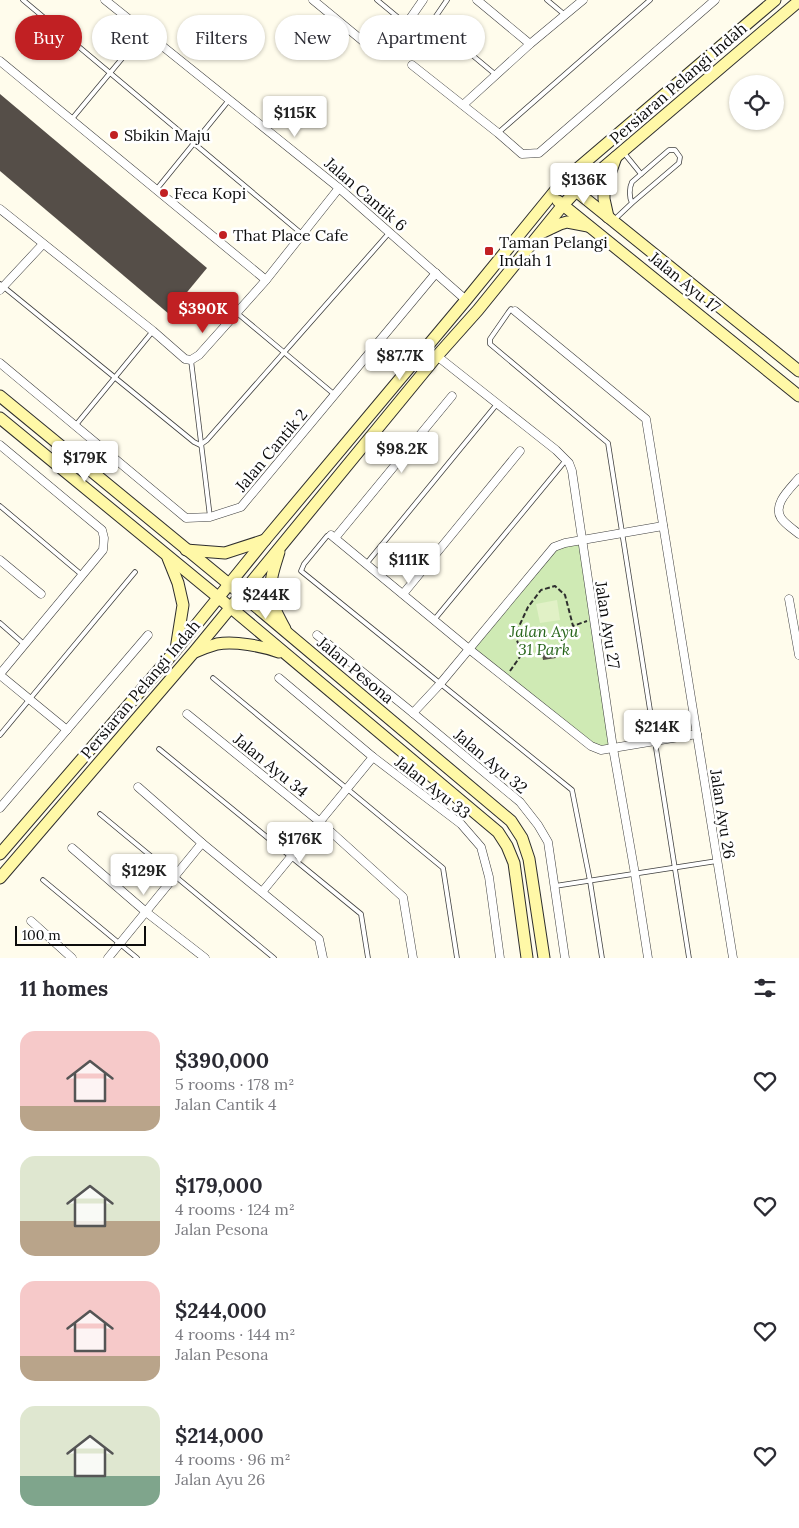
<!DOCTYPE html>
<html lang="en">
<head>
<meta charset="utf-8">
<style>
  :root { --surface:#fff; --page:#f2f2f3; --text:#2b2b33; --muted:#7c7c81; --accent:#c12023 }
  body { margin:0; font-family:Lora,serif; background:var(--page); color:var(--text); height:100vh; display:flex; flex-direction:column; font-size:19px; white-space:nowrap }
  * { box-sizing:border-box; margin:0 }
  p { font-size:16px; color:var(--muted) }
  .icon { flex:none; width:28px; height:28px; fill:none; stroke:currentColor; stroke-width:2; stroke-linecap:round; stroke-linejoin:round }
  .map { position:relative; height:958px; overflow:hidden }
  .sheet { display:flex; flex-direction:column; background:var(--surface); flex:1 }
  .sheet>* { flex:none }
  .hud { position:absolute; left:15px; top:15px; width:500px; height:45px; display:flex; gap:10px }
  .fabs { position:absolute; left:729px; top:75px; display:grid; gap:10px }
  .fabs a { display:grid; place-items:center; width:55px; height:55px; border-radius:50%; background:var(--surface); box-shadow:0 1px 4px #0004; font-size:25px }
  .scale { position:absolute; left:15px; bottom:12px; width:131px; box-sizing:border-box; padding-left:5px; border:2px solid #0c0c0c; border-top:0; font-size:14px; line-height:18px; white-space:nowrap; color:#0c0c0c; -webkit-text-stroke:4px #fff; paint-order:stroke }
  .price { position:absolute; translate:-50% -42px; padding:0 11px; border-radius:5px; background:#fff; color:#222; font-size:16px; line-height:32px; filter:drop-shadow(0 1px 2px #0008) }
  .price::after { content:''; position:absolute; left:50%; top:30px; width:15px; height:11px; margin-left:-8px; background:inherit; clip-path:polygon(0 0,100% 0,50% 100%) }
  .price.on { background:var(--accent); color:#fff }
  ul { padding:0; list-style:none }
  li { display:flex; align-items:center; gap:15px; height:125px; padding:0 20px }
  li span { display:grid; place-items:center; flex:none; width:140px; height:100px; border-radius:15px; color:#555 }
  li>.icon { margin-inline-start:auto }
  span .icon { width:60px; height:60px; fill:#fffc; stroke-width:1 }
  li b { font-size:21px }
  h2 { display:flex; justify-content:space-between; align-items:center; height:60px; padding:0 20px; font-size:21px }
  .chip { padding:0 18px; border-radius:22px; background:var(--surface); box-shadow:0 1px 4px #0004; font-size:18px; line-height:45px }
  .chip.on { background:var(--accent); color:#fff }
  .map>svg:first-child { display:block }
</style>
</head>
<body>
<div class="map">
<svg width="799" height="958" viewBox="0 0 799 958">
  <rect width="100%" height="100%" fill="#fffcec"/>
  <polygon fill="#cfeab4" points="579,545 609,746 602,747 593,743 474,648 554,551 565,546"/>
  <polygon fill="#e1f1c6" points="557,600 560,620 540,623 536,604"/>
  <g fill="#554e48">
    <polygon points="0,94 207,268 169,314 0,171"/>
    <polygon points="555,646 556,658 543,660 541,648"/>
  </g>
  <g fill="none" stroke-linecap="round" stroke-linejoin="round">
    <defs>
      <g id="lane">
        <polyline points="23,0 302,234"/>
        <polyline points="377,0 406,24"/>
        <polyline points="447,0 434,19 435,24 496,75"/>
        <polyline points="547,0 565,15"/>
        <polyline points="71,120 144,32"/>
        <polyline points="498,133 650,0"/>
        <polyline points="624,153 641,174"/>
        <polyline points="156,190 229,100"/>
        <path d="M614,220L632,203L679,163L680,157L675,150H669L632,182C629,188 629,197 632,203"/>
        <polyline points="0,284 194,442 200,445 207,440 389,233"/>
        <polyline points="515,311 511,309 508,313 490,339 490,344 608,443 689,958"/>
        <polyline points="237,313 335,395"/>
        <polyline points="191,360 210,517"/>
        <polyline points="75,426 153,331"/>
        <polyline points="0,506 82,575"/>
        <polyline points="331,535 329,535 327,536 304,564 301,571 572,790 590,881 602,958"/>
        <polyline points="366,564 497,404"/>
        <polyline points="434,620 566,460"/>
        <polyline points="0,623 25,645"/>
        <polyline points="213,678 443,868 457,958"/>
        <polyline points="0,735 135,572"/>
        <polyline points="159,749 361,914 368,958"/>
        <polyline points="100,814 274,958"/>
        <polyline points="43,880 137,958"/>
        <polyline points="555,886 717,861"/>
      </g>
      <g id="street">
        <polyline points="105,0 339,188 466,300"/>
        <polyline points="313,0 375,51 381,53 391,46 423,0"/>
        <polyline points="477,0 530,44"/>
        <polyline points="0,61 266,280"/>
        <polyline points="412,65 498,133 522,154 539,153 715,0"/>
        <polyline points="463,105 530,44 583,0"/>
        <polyline points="0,209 153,331 185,359 191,360 199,355 266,280 339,188"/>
        <polyline points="0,290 43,244"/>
        <polyline points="515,311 646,419 733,958"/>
        <polyline points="437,356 556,450 569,463 572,471 613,748 635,874 648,958"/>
        <polyline points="0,363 186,518 210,517 241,507 436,273"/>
        <polyline points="0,445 102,530 104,538 103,550 0,674"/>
        <path d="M799,478C791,488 772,504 781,518C785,524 793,529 799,534"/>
        <polyline points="331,535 469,649 591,746 601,750 697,734"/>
        <polyline points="335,538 452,396"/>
        <polyline points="0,560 41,594"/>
        <polyline points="403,594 520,451"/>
        <polyline points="789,599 799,655"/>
        <polyline points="317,635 413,713 520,802 538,825 548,842 565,958"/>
        <polyline points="0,675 67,730"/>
        <polyline points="279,678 373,757 461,824 481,847 489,877 500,958"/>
        <polyline points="413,713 440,684 554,547 565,543 663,526"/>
        <polyline points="187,714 320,822 403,897 413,958"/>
        <polyline points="138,787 202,843 319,939 323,958"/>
        <polyline points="0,808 148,635"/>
        <polyline points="72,848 146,912 205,958"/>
        <polyline points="262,892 373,757"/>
        <polyline points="31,921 72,958"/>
        <polyline points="108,958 202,843"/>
      </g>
      <g id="secondary">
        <polyline points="571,187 799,371"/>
        <polyline points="558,201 799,396"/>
        <polyline points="608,217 604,199 604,191 616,157"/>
        <polyline points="543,232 560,224 567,222 588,226"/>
        <polyline points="0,396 241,594 511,821 522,838 529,859 544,958"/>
        <polyline points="0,418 230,607 498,832 507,846 514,863 527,958"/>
        <polyline points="186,550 225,553 265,540"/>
        <path d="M279,552C275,565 269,581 271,595C272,607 280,619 285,629"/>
        <polyline points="168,558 178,583 183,605 176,649"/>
        <path d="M195,652C202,649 210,646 217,644C235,641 262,646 279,652"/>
        <polyline points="0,854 175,651 265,540 466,300 563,181 775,0"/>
        <polyline points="0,878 194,652 437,356 478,310 563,205 576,191 799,1"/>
      </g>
    </defs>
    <use href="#lane" stroke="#3f3f3f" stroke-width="5.5"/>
    <use href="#street" stroke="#3f3f3f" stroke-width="9"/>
    <use href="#secondary" stroke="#2e2e2e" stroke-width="13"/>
    <polyline stroke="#2e2e2e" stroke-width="2" stroke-dasharray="5 2.5" stroke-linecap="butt" points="510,671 522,654 515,635 528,607 541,590 555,586 565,595 573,626 587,621"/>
    <use href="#lane" stroke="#fff" stroke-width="4"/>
    <use href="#street" stroke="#fff" stroke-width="8"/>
    <use href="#secondary" stroke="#fff8a7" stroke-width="11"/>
  </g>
  <g fill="#c12023" stroke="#fff" stroke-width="2">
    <circle cx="114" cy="135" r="5"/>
    <circle cx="164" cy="193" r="5"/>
    <circle cx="223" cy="235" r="5"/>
    <rect x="484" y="246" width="10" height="10" rx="2.5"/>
  </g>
  <g text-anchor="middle" stroke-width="5" stroke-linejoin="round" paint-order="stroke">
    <g font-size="16" fill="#0c0c0c" stroke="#fff">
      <text transform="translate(678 83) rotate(-41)" y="6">Persiaran Pelangi Indah</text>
      <text transform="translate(366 194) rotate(41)" y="6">Jalan Cantik 6</text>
      <text transform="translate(685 282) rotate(39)" y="6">Jalan Ayu 17</text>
      <text transform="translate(271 450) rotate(-50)" y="6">Jalan Cantik 2</text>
      <text transform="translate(608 625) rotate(81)" y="6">Jalan Ayu 27</text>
      <text transform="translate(356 670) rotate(40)" y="6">Jalan Pesona</text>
      <text transform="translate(140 689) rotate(-50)" y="6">Persiaran Pelangi Indah</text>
      <text transform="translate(491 761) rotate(40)" y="6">Jalan Ayu 32</text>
      <text transform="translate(271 765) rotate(39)" y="6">Jalan Ayu 34</text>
      <text transform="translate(433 787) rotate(38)" y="6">Jalan Ayu 33</text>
      <text transform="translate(723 814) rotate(81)" y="6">Jalan Ayu 26</text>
    </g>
    <g font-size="16" fill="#0c0c0c" stroke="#fff" text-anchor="start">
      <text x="124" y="141">Sbikin Maju</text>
      <text x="174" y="199">Feca Kopi</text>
      <text x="233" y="241">That Place Cafe</text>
      <text x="499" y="248">Taman Pelangi<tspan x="499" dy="18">Indah 1</tspan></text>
    </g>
    <g font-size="16" font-style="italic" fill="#28661b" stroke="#fff">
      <text x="544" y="637">Jalan Ayu<tspan x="544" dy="18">31 Park</tspan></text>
    </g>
  </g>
</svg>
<div class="fabs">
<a><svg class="icon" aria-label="locate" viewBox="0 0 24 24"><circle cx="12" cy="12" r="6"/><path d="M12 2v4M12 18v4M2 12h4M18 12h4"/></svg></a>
</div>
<div class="scale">100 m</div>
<b class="price" style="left:295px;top:138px">$115K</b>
<b class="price" style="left:584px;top:205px">$136K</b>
<b class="price on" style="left:203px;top:334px">$390K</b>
<b class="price" style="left:400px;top:381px">$87.7K</b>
<b class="price" style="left:402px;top:474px">$98.2K</b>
<b class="price" style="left:85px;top:483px">$179K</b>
<b class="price" style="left:409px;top:585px">$111K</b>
<b class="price" style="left:266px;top:620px">$244K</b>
<b class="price" style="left:657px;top:752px">$214K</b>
<b class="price" style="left:300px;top:864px">$176K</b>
<b class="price" style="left:144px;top:896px">$129K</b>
<div class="hud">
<a class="chip on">Buy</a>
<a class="chip">Rent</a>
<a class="chip">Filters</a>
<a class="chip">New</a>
<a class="chip">Apartment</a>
</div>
</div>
<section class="sheet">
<h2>11 homes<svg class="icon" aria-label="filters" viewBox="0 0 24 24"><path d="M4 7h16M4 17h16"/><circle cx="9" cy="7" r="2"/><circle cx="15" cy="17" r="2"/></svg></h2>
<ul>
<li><span style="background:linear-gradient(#f6c9c9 75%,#b9a48a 0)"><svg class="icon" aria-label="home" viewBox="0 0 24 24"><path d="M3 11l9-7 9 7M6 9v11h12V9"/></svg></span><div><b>$390,000</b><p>5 rooms · 178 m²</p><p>Jalan Cantik 4</p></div><svg class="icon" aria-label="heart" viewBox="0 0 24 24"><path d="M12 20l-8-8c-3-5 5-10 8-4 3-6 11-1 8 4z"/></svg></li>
<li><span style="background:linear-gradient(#dfe7d0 65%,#b9a48a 0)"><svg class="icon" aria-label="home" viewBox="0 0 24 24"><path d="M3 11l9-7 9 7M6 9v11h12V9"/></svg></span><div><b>$179,000</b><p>4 rooms · 124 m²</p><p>Jalan Pesona</p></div><svg class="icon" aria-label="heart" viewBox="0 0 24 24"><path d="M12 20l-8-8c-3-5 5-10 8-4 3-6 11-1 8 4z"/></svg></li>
<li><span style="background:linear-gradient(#f6c9c9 75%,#b9a48a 0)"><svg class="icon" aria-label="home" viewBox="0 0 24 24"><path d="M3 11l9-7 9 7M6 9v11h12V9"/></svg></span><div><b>$244,000</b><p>4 rooms · 144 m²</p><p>Jalan Pesona</p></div><svg class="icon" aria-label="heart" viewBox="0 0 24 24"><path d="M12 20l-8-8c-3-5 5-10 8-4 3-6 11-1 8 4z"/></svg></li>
<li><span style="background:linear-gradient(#dfe7d0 70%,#7fa58c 0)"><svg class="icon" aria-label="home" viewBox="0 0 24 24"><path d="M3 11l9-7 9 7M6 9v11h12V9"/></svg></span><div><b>$214,000</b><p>4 rooms · 96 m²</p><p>Jalan Ayu 26</p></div><svg class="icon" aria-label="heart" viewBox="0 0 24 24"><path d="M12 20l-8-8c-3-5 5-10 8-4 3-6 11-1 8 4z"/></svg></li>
</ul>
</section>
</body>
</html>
